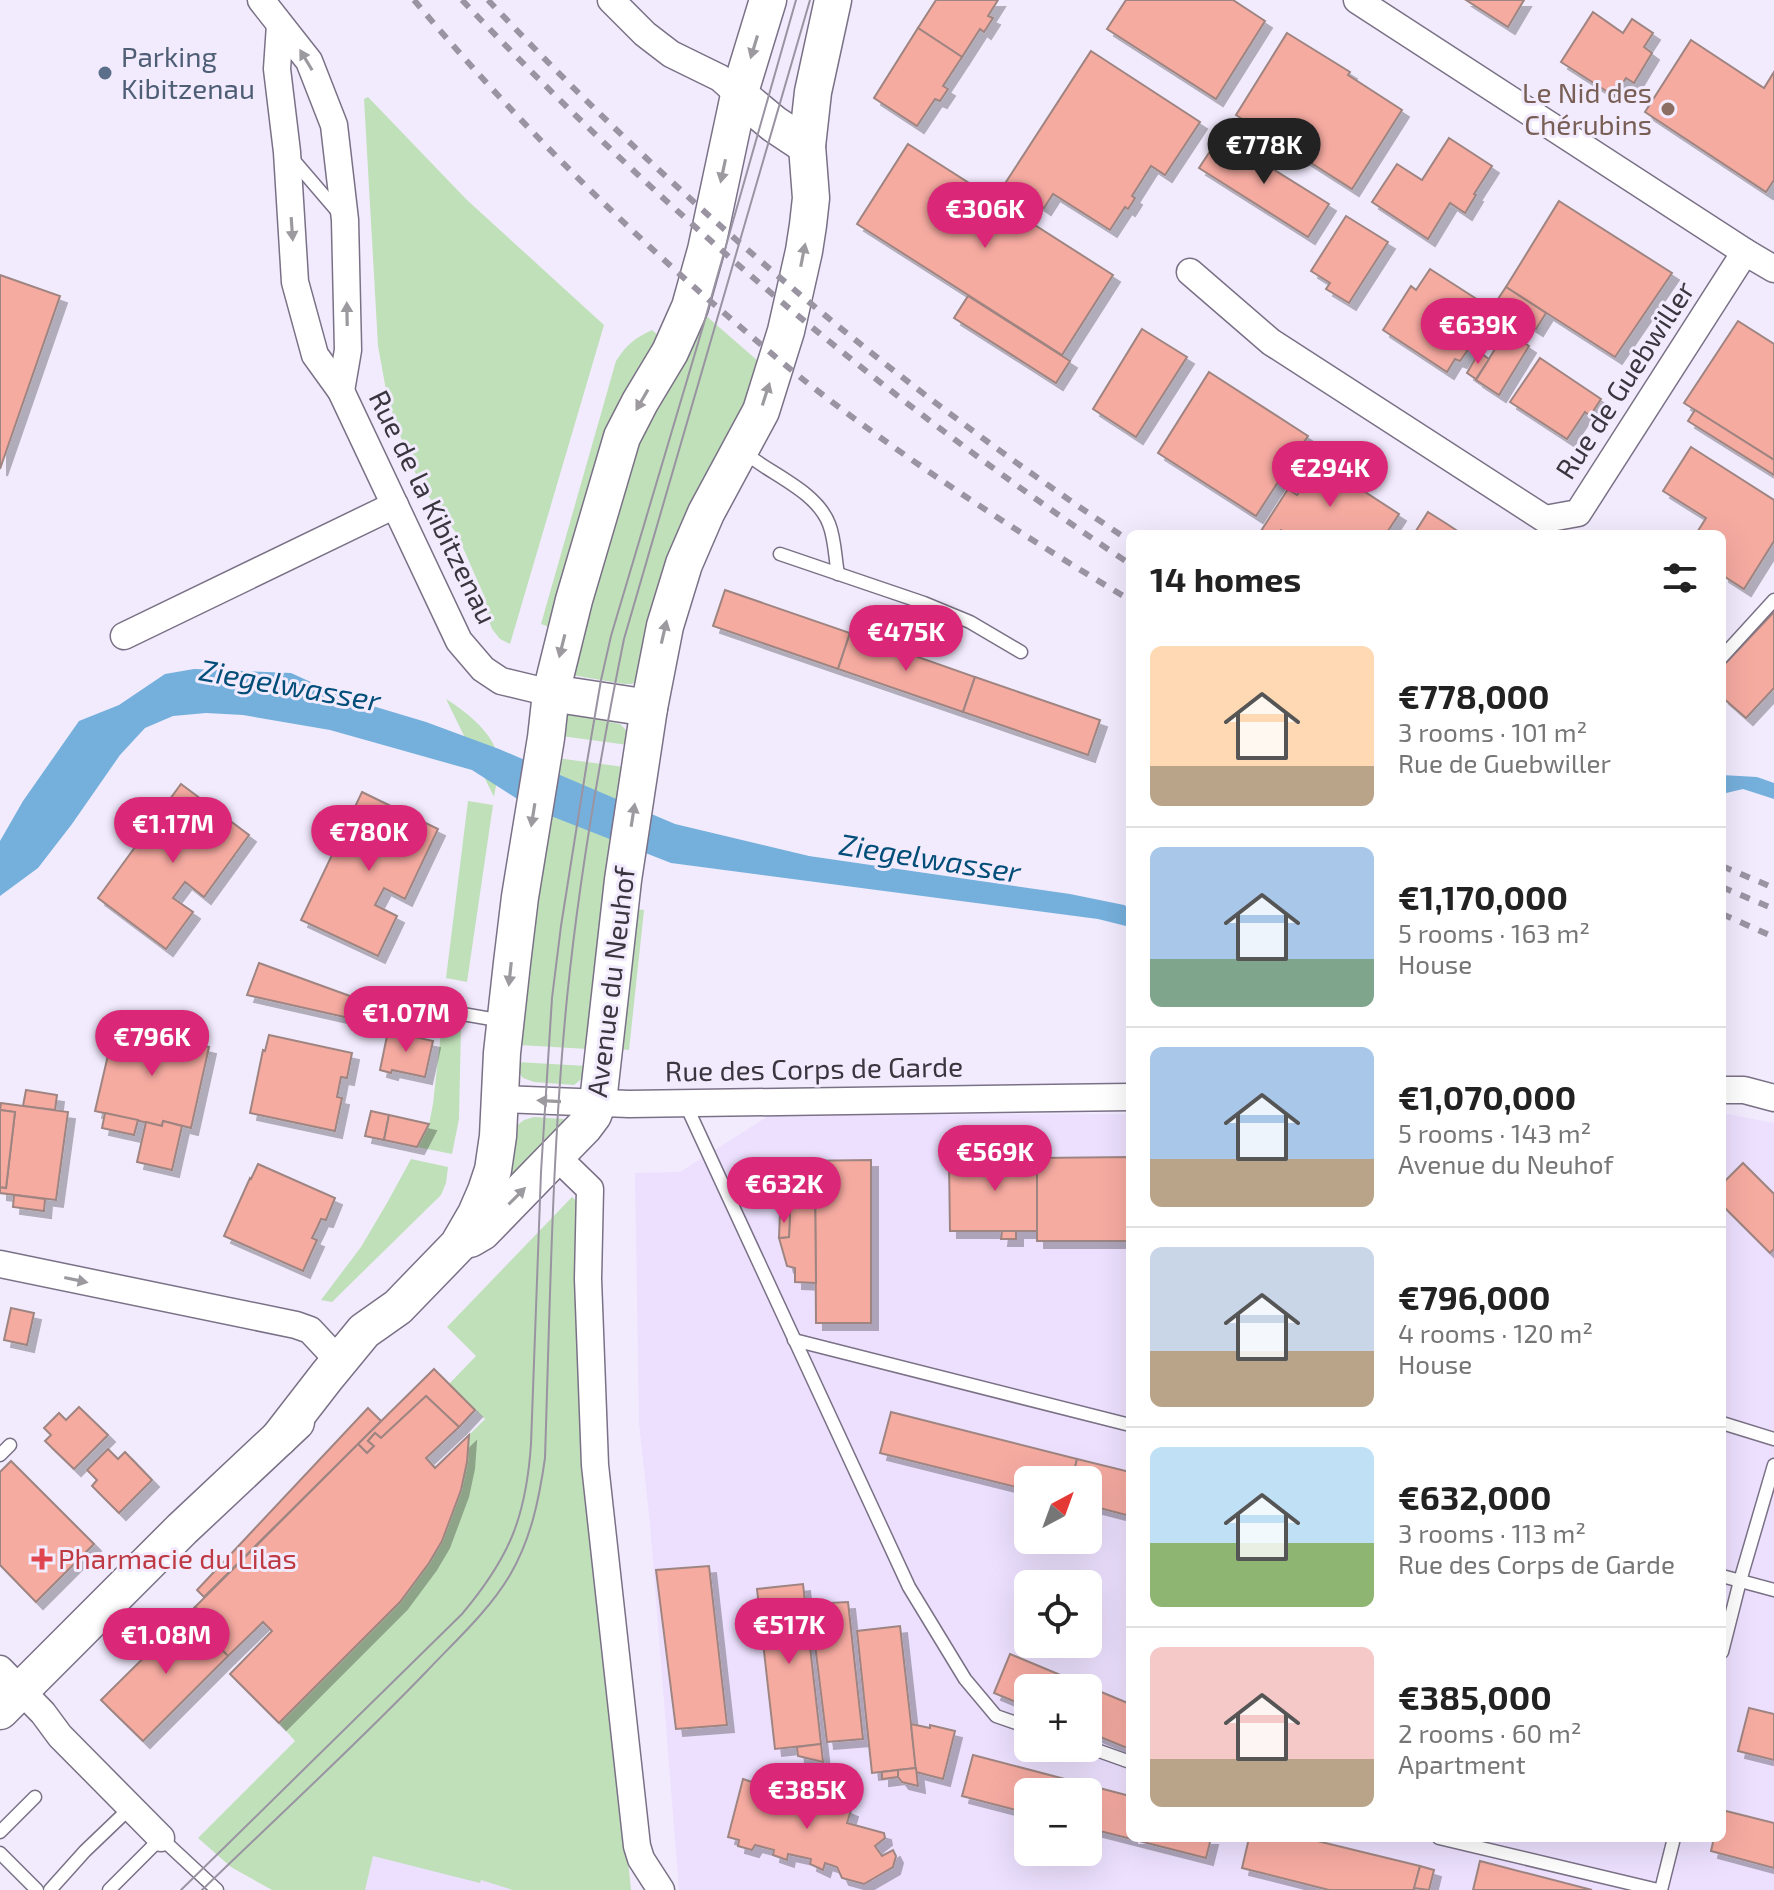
<!DOCTYPE html>
<html lang="en">
<head>
<meta charset="utf-8">
<style>
  :root { --surface:#fff; --page:#f6f6f6; --text:#222; --muted:#767676; --line:#e0e0e0; --accent:#db2777 }
  body { margin:0; font-family:"Exo 2",sans-serif; background:var(--page); color:var(--text); height:100vh; display:flex; flex-direction:column; font-size:30px; white-space:nowrap }
  * { box-sizing:border-box; margin:0 }
  p { font-size:26px; color:var(--muted) }
  .icon { flex:none; width:44px; height:44px; fill:none; stroke:currentColor; stroke-width:2; stroke-linecap:round; stroke-linejoin:round }
  .map { position:relative; flex:1; overflow:hidden }
  .drawer { position:absolute; left:1126px; top:530px; width:600px; height:1312px; display:flex; flex-direction:column; background:var(--surface); border-radius:12px; box-shadow:0 8px 32px #0002 }
  .drawer>* { flex:none }
  .needle { width:52px; rotate:41deg }
  .fabs { position:absolute; left:1014px; top:1466px; display:grid; gap:16px }
  .fabs a { display:grid; place-items:center; width:88px; height:88px; border-radius:12px; background:var(--surface); box-shadow:0 8px 32px #0002; font-size:40px }
  .price { position:absolute; translate:-50% -68px; padding:0 18px; border-radius:28px; background:var(--accent); color:#fff; font-size:26px; line-height:52px; filter:drop-shadow(0 2px 4px #0008) }
  .price::after { content:''; position:absolute; left:50%; top:48px; width:24px; height:18px; margin-left:-12px; background:inherit; clip-path:polygon(0 0,100% 0,50% 100%) }
  .price.current { background:#222; color:#fff }
  ul { padding:0; list-style:none }
  li { display:flex; align-items:center; gap:24px; height:200px; padding:0 24px }
  li+li { border-top:2px solid var(--line) }
  li span { display:grid; place-items:center; flex:none; width:224px; height:160px; border-radius:12px; color:#555 }
  li>.icon { margin-inline-start:auto }
  span .icon { width:96px; height:96px; fill:#fffc; stroke-width:1 }
  li b { font-size:34px }
  h2 { display:flex; justify-content:space-between; align-items:center; height:96px; padding:0 24px; font-size:34px }
  .map>svg:first-child { display:block }
</style>
</head>
<body>
<div class="map">
<svg width="1774" height="1890" viewBox="0 0 1774 1890">
  <defs>
    <filter id="shadow"><feDropShadow dx="7" dy="7" stdDeviation="0" flood-color="#0004"/></filter>
  </defs>
  <rect width="100%" height="100%" fill="#f2ebfe"/>
  <g fill="#ece0fe" fill-rule="evenodd">
    <path d="M1722,1113L1774,1123V1890H679L650,1524L639,1423L635,1173L680,1172L770,1115L1130,1114V1838H1722ZM1028,1480H1088V1540H1028ZM1028,1584H1088V1644H1028ZM1028,1688H1088V1748H1028ZM1028,1792H1088V1852H1028Z"/>
    <polygon points="409,1760 518,1890 277,1890"/>
  </g>
  <g fill="#c0e0b9">
    <polygon points="368,97 467,200 604,325 510,644 500,639 492,629 487,615 485,598 457,534 422,488 406,452 388,401 378,346 364,99"/>
    <polygon points="696,307 758,361 748,397 638,681 632,684 624,684 572,675 626,461"/>
    <path d="M652,330L661,338L555,629L541,624L616,361C626,345 635,338 652,330Z"/>
    <path d="M446,699C465,711 490,730 497,753C502,766 496,783 494,797Z"/>
    <polygon points="571,714 620,724 628,732 628,745 561,736 567,715"/>
    <polygon points="557,758 624,767 588,1049 519,1045 532,923"/>
    <polygon points="468,801 493,805 467,982 446,978"/>
    <polygon points="634,909 644,910 629,1050 619,1049"/>
    <polygon points="442,1023 461,1026 459,1119 452,1154 417,1147 429,1124 433,1104"/>
    <polygon points="517,1062 587,1066 584,1077 574,1085 534,1082 523,1078 519,1073"/>
    <polygon points="534,1117 563,1119 567,1121 499,1202 516,1126 524,1120"/>
    <polygon points="411,1159 448,1167 446,1183 441,1195 332,1302 321,1300 361,1247 387,1203"/>
    <polygon points="572,1197 579,1203 616,1736 631,1890 513,1890 481,1880 480,1883 373,1856 365,1890 272,1890 231,1867 198,1838 295,1741 279,1723 400,1602 429,1563 442,1541 461,1490 467,1462 469,1435 485,1419 449,1384 476,1356 447,1327"/>
  </g>
  <g fill="#75b0dc">
    <polygon points="194,669 291,673 346,698 426,722 499,749 675,824 809,856 1070,894 1124,905 1130,908 1130,927 1098,919 671,863 533,809 472,770 330,730 243,715 206,713 173,716 145,728 120,755 72,824 38,868 0,896 0,841 23,801 79,721 119,705 165,674"/>
    <polygon points="1722,775 1757,777 1774,783 1774,799 1743,789 1722,794"/>
  </g>
  <g fill="#f6aba1" stroke="#9f8581" stroke-width="2" filter="url(#shadow)">
    <polygon points="936,0 998,0 988,16 993,18 984,32 980,29 962,57 918,28"/>
    <polygon points="1126,0 1233,0 1265,21 1216,99 1107,29"/>
    <polygon points="1466,0 1524,0 1508,27"/>
    <polygon points="1593,12 1623,33 1632,19 1653,33 1644,47 1652,53 1634,83 1626,78 1614,96 1561,62"/>
    <polygon points="918,28 962,57 943,86 948,89 940,101 935,99 917,126 874,98"/>
    <polygon points="1287,33 1350,72 1348,75 1402,110 1352,189 1236,115"/>
    <polygon points="1691,40 1764,88 1774,72 1774,180 1766,192 1645,112"/>
    <polygon points="1091,51 1200,122 1165,175 1151,166 1132,196 1135,198 1132,203 1128,209 1125,207 1110,230 1053,194 1044,208 1006,182"/>
    <polygon points="1220,136 1329,204 1308,237 1199,168"/>
    <polygon points="1449,138 1492,166 1474,194 1476,195 1465,213 1450,203 1428,239 1372,202 1397,164 1422,180"/>
    <polygon points="908,144 1113,275 1062,355 857,224"/>
    <polygon points="1559,201 1672,273 1615,357 1506,287"/>
    <polygon points="1346,216 1388,242 1349,303 1326,289 1330,283 1311,271"/>
    <polygon points="1430,269 1486,305 1473,326 1476,328 1467,340 1472,344 1460,361 1455,359 1447,372 1383,330 1411,286 1416,290"/>
    <polygon points="0,275 60,296 0,469"/>
    <polygon points="1506,287 1546,313 1536,329 1506,310 1509,306 1498,299"/>
    <polygon points="968,296 1070,361 1056,383 954,318"/>
    <polygon points="1738,321 1774,344 1774,460 1684,403"/>
    <polygon points="1142,329 1187,357 1136,437 1093,409"/>
    <polygon points="1506,331 1529,346 1499,395 1476,380"/>
    <polygon points="1479,352 1489,359 1476,379 1467,373"/>
    <polygon points="1540,358 1601,399 1590,416 1585,412 1567,439 1510,402"/>
    <polygon points="1209,372 1308,436 1256,516 1158,453"/>
    <polygon points="1695,410 1774,460 1774,475 1688,421"/>
    <polygon points="1691,447 1774,500 1774,541 1744,589 1722,575 1722,534 1696,534 1706,518 1663,491"/>
    <polygon points="1319,462 1399,514 1386,534 1288,534 1281,530 1278,534 1259,534 1288,489 1297,495"/>
    <polygon points="1428,512 1447,524 1462,534 1414,534"/>
    <polygon points="725,590 850,633 838,669 713,626"/>
    <polygon points="1774,612 1774,688 1746,718 1722,697 1722,667"/>
    <polygon points="850,633 975,677 963,712 838,669"/>
    <polygon points="975,677 1100,720 1088,755 963,712"/>
    <polygon points="181,784 249,835 204,897 185,882 173,898 193,912 166,949 98,898"/>
    <polygon points="362,792 438,829 405,899 384,888 375,905 397,916 378,956 301,920"/>
    <polygon points="259,963 361,1000 358,1020 247,995"/>
    <polygon points="115,1025 209,1047 191,1128 163,1121 162,1126 95,1111"/>
    <polygon points="388,1031 433,1041 425,1077 392,1070 391,1073 380,1070"/>
    <polygon points="269,1035 352,1053 347,1078 341,1077 337,1097 342,1098 335,1131 250,1113 263,1050 265,1051"/>
    <polygon points="26,1090 57,1095 55,1110 23,1106"/>
    <polygon points="1,1103 68,1112 56,1200 0,1193 0,1187 6,1188 15,1112 0,1110"/>
    <polygon points="0,1110 15,1112 6,1188 0,1187"/>
    <polygon points="371,1111 389,1115 384,1140 365,1136"/>
    <polygon points="105,1113 138,1120 134,1135 102,1128"/>
    <polygon points="389,1115 429,1124 417,1147 384,1140"/>
    <polygon points="163,1121 182,1126 172,1170 137,1162 146,1122 162,1126"/>
    <polygon points="996,1149 1031,1149 1031,1158 1037,1158 1037,1231 950,1231 949,1161 996,1161"/>
    <polygon points="1130,1157 1130,1241 1037,1241 1037,1158"/>
    <polygon points="871,1160 871,1323 816,1323 815,1185 795,1186 795,1161"/>
    <polygon points="1743,1163 1774,1194 1774,1249 1770,1253 1722,1205 1722,1184"/>
    <polygon points="258,1164 335,1198 326,1220 321,1219 317,1228 312,1238 317,1240 303,1271 224,1236 250,1178 251,1179"/>
    <polygon points="815,1185 816,1283 795,1282 795,1268 787,1266 779,1238 789,1237 790,1213 780,1212 782,1197 785,1186"/>
    <polygon points="14,1195 45,1199 44,1211 13,1207"/>
    <polygon points="780,1212 790,1213 789,1237 779,1238"/>
    <polygon points="1002,1231 1016,1231 1016,1239 1001,1239"/>
    <polygon points="11,1308 34,1313 27,1345 4,1340"/>
    <polygon points="434,1369 475,1410 459,1427 426,1396 381,1438 375,1433 368,1441 374,1446 367,1453 358,1444"/>
    <polygon points="426,1396 459,1427 426,1458 435,1468 469,1435 467,1462 461,1490 442,1541 429,1563 400,1602 279,1723 230,1674 272,1631 263,1622 228,1656 200,1627 207,1620 195,1607 358,1444 367,1453 374,1446 368,1441 375,1433 381,1438"/>
    <polygon points="79,1407 108,1435 74,1469 45,1441 51,1435 44,1428 59,1413 66,1420"/>
    <polygon points="368,1408 381,1421 204,1597 197,1590"/>
    <polygon points="891,1412 1077,1459 1072,1480 1028,1480 1028,1490 880,1453"/>
    <polygon points="108,1449 118,1459 125,1452 152,1480 119,1513 92,1486 97,1480 87,1470"/>
    <polygon points="1077,1459 1130,1472 1130,1516 1088,1505 1088,1480 1072,1480"/>
    <polygon points="11,1461 94,1544 36,1602 0,1565 0,1472"/>
    <polygon points="709,1566 727,1725 676,1729 656,1570"/>
    <polygon points="803,1584 821,1744 775,1749 757,1589"/>
    <polygon points="848,1602 863,1739 827,1742 810,1604"/>
    <polygon points="195,1607 207,1620 200,1627 228,1656 143,1741 101,1700"/>
    <polygon points="900,1626 916,1768 872,1773 857,1631"/>
    <polygon points="1010,1654 1130,1704 1130,1740 1127,1748 1088,1732 1088,1688 1028,1688 1028,1707 994,1693"/>
    <polygon points="1749,1708 1774,1714 1774,1760 1738,1751"/>
    <polygon points="911,1724 930,1728 930,1725 955,1731 943,1779 916,1772"/>
    <polygon points="821,1744 823,1762 798,1756 797,1747"/>
    <polygon points="973,1755 1130,1796 1130,1838 1211,1838 1206,1858 1088,1828 1088,1792 1028,1792 1028,1813 962,1796"/>
    <polygon points="916,1768 918,1786 902,1782 898,1777 898,1770"/>
    <polygon points="898,1770 898,1777 882,1779 882,1772"/>
    <polygon points="743,1779 755,1783 757,1779 770,1782 770,1786 790,1792 792,1788 806,1792 804,1795 824,1801 825,1797 840,1802 839,1805 851,1810 847,1823 884,1833 885,1838 875,1846 882,1856 893,1850 896,1856 893,1867 864,1884 842,1878 837,1867 825,1863 823,1870 810,1864 811,1859 788,1854 787,1860 773,1855 774,1850 755,1845 752,1850 738,1846 739,1840 728,1837"/>
    <polygon points="1722,1810 1774,1823 1774,1868 1711,1851 1714,1838 1722,1838"/>
    <polygon points="1249,1838 1305,1838 1420,1866 1414,1890 1329,1890 1242,1868"/>
    <polygon points="1480,1861 1592,1890 1473,1890"/>
    <polygon points="1420,1866 1434,1870 1429,1890 1414,1888"/>
  </g>
  <g fill="none" stroke-linecap="round" stroke-linejoin="round">
    <defs>
      <g id="lane">
        <polyline points="290,156 338,212"/>
        <path d="M743,451C769,474 816,490 829,524C835,539 835,558 838,574"/>
        <polyline points="780,554 924,603 970,622 1021,652"/>
        <polyline points="1722,657 1774,600"/>
        <polyline points="393,1002 503,1021"/>
        <polyline points="685,1103 909,1587 965,1679 996,1716 1028,1727"/>
        <polyline points="794,1340 1130,1425"/>
        <polyline points="1722,1423 1774,1439"/>
        <polyline points="0,1455 10,1445"/>
        <polyline points="1722,1576 1774,1590"/>
        <polyline points="1722,1652 1740,1581 1774,1465"/>
        <polyline points="1088,1747 1130,1762"/>
        <polyline points="0,1832 35,1797"/>
        <polyline points="1439,1838 1658,1890"/>
        <polyline points="0,1853 37,1890"/>
        <polyline points="50,1890 85,1851 131,1807"/>
        <polyline points="109,1890 161,1838 217,1890"/>
        <polyline points="1661,1890 1674,1838"/>
      </g>
      <g id="street">
        <polyline points="261,0 309,61 334,125 345,220 348,350 341,391"/>
        <polyline points="611,0 645,34 671,54 720,78 739,95"/>
        <polyline points="1357,0 1745,252 1774,269"/>
        <polyline points="280,25 277,69 287,152 295,282 315,355 341,391 459,641 483,669 501,681 551,693"/>
        <polyline points="1190,272 1271,342 1545,519 1578,513 1745,252"/>
        <polyline points="124,636 395,505"/>
        <polyline points="1722,1090 1744,1090 1774,1098"/>
        <polyline points="499,1099 629,1104 1130,1097"/>
        <polyline points="556,1156 590,1189 588,1279 595,1465 637,1846 641,1859 661,1890"/>
        <polyline points="0,1264 296,1325 310,1330 339,1361"/>
        <polyline points="0,1669 43,1713 60,1736 161,1838"/>
      </g>
      <g id="secondary">
        <polyline points="739,95 774,124 807,146"/>
        <polyline points="551,693 649,708"/>
        <polyline points="470,1239 482,1232 584,1127 593,1115 598,1102 623,880 649,708 665,626 684,564 706,513 761,411 786,331 804,251 808,225 811,198 807,146 813,92 833,0"/>
        <polyline points="279,1438 327,1376 364,1331 398,1307 458,1245 476,1214 486,1191 493,1170 498,1136 502,1053 512,963 520,897 546,738 551,693 574,600 622,437 640,402 670,352 690,307 706,250 739,95 768,0"/>
        <polyline points="0,1711 182,1529 296,1422"/>
      </g>
    </defs>
    <use href="#lane" stroke="#7a7186" stroke-width="15"/>
    <use href="#street" stroke="#7a7186" stroke-width="29"/>
    <use href="#secondary" stroke="#7a7186" stroke-width="39"/>
    <use href="#lane" stroke="#fff" stroke-width="12"/>
    <use href="#street" stroke="#fff" stroke-width="26"/>
    <use href="#secondary" stroke="#fff" stroke-width="36"/>
    <g stroke="#9993a2" stroke-width="2">
      <path d="M181,1890L462,1614C509,1558 526,1518 531,1444L541,1172L552,998L561,926L587,762L601,680L611,636L704,323L796,0"/>
      <path d="M202,1890C277,1817 354,1747 426,1672C455,1641 488,1612 510,1575C531,1539 539,1500 545,1458C550,1305 552,1151 567,998C579,878 600,757 624,639L810,0"/>
    </g>
    <g stroke="#9993a2" stroke-width="6" stroke-dasharray="10 10" stroke-linecap="butt">
      <path d="M414,0C503,106 599,203 702,294C742,328 781,363 823,395C921,470 1025,537 1130,600"/>
      <path d="M462,0C663,213 887,401 1130,564"/>
      <path d="M488,0C680,204 896,386 1130,541"/>
      <polyline points="1722,866 1774,888"/>
      <polyline points="1722,887 1774,909"/>
      <polyline points="1722,914 1774,937"/>
    </g>
  </g>
  <defs><path id="oneway-solid" d="M-6-.8H1V-3.2L6.5 0L1 3.2V.8H-6Z" transform="scale(2)"/></defs>
  <g fill="#9c9a9f">
    <use href="#oneway-solid" transform="translate(754 47) rotate(107)"/>
    <use href="#oneway-solid" transform="translate(306 60) rotate(-121)"/>
    <use href="#oneway-solid" transform="translate(723 171) rotate(102)"/>
    <use href="#oneway-solid" transform="translate(292 229) rotate(86)"/>
    <use href="#oneway-solid" transform="translate(803 255) rotate(-79)"/>
    <use href="#oneway-solid" transform="translate(347 314) rotate(-91)"/>
    <use href="#oneway-solid" transform="translate(766 394) rotate(-72)"/>
    <use href="#oneway-solid" transform="translate(642 400) rotate(120)"/>
    <use href="#oneway-solid" transform="translate(664 632) rotate(-77)"/>
    <use href="#oneway-solid" transform="translate(562 646) rotate(104)"/>
    <use href="#oneway-solid" transform="translate(533 815) rotate(99)"/>
    <use href="#oneway-solid" transform="translate(633 815) rotate(-81)"/>
    <use href="#oneway-solid" transform="translate(510 974) rotate(96)"/>
    <use href="#oneway-solid" transform="translate(549 1101) rotate(-177)"/>
    <use href="#oneway-solid" transform="translate(517 1196) rotate(-45)"/>
    <use href="#oneway-solid" transform="translate(76 1280) rotate(12)"/>
  </g>
  <circle fill="#5c6f8a" stroke="#f2ebfe" stroke-width="3" cx="105" cy="73" r="8"/>
  <circle fill="#8d6e63" stroke="#f2ebfe" stroke-width="3" cx="1668" cy="109" r="8"/>
  <path fill="#e0444e" stroke="#f2ebfe" stroke-width="3" d="M38 1547h8v8h8v8h-8v8h-8v-8h-8v-8h8z"/>
  <g text-anchor="middle" stroke-width="6" stroke-linejoin="round" paint-order="stroke">
    <g font-size="28" fill="#4e5e75" stroke="#f2ebfe" text-anchor="start">
      <text x="121" y="67">Parking<tspan x="121" dy="32">Kibitzenau</tspan></text>
    </g>
    <g font-size="28" fill="#785e54" stroke="#f2ebfe" text-anchor="end">
      <text x="1652" y="103">Le Nid des<tspan x="1652" dy="32">Chérubins</tspan></text>
    </g>
    <g font-size="28" fill="#3a363f" stroke="#f2ebfe">
      <text transform="translate(1625 380) rotate(-57)" y="10">Rue de Guebwiller</text>
      <text transform="translate(433 507) rotate(64)" y="10">Rue de la Kibitzenau</text>
      <text transform="translate(611 982) rotate(-83)" y="10">Avenue du Neuhof</text>
      <text transform="translate(814 1069) rotate(-1)" y="10">Rue des Corps de Garde</text>
    </g>
    <g font-size="28" fill="#be3a42" stroke="#f2ebfe" text-anchor="start">
      <text x="58" y="1569">Pharmacie du Lilas</text>
    </g>
    <g font-size="30" font-style="italic" fill="#024e78" stroke="#f2ebfe">
      <text transform="translate(290 686) rotate(10)" y="10">Ziegelwasser</text>
      <text transform="translate(930 859) rotate(9)" y="10">Ziegelwasser</text>
    </g>
  </g>
</svg>
<div class="fabs">
<a><svg class="needle" viewBox="-14 -14 28 28"><path d="M0-13l5 13h-10z" fill="#e53935"/><path d="M0 13l5-13h-10z" fill="#767676"/></svg></a>
<a><svg class="icon" aria-label="locate" viewBox="0 0 24 24"><circle cx="12" cy="12" r="6"/><path d="M12 2v4M12 18v4M2 12h4M18 12h4"/></svg></a>
<a>+</a>
<a>−</a>
</div>
<b class="price current" style="left:1264px;top:186px">€778K</b>
<b class="price" style="left:985px;top:250px">€306K</b>
<b class="price" style="left:1478px;top:366px">€639K</b>
<b class="price" style="left:1330px;top:509px">€294K</b>
<b class="price" style="left:906px;top:673px">€475K</b>
<b class="price" style="left:173px;top:865px">€1.17M</b>
<b class="price" style="left:369px;top:873px">€780K</b>
<b class="price" style="left:406px;top:1054px">€1.07M</b>
<b class="price" style="left:152px;top:1078px">€796K</b>
<b class="price" style="left:995px;top:1193px">€569K</b>
<b class="price" style="left:784px;top:1225px">€632K</b>
<b class="price" style="left:789px;top:1666px">€517K</b>
<b class="price" style="left:166px;top:1676px">€1.08M</b>
<b class="price" style="left:807px;top:1831px">€385K</b>
<section class="drawer">
<h2>14 homes<svg class="icon" aria-label="filters" viewBox="0 0 24 24"><path d="M4 7h16M4 17h16"/><circle cx="9" cy="7" r="2"/><circle cx="15" cy="17" r="2"/></svg></h2>
<ul>
<li><span style="background:linear-gradient(#ffd9b3 75%,#b9a48a 0)"><svg class="icon" aria-label="home" viewBox="0 0 24 24"><path d="M3 11l9-7 9 7M6 9v11h12V9"/></svg></span><div><b>€778,000</b><p>3 rooms · 101 m²</p><p>Rue de Guebwiller</p></div></li>
<li><span style="background:linear-gradient(#a9c7e8 70%,#7fa58c 0)"><svg class="icon" aria-label="home" viewBox="0 0 24 24"><path d="M3 11l9-7 9 7M6 9v11h12V9"/></svg></span><div><b>€1,170,000</b><p>5 rooms · 163 m²</p><p>House</p></div></li>
<li><span style="background:linear-gradient(#a9c7e8 70%,#b9a48a 0)"><svg class="icon" aria-label="home" viewBox="0 0 24 24"><path d="M3 11l9-7 9 7M6 9v11h12V9"/></svg></span><div><b>€1,070,000</b><p>5 rooms · 143 m²</p><p>Avenue du Neuhof</p></div></li>
<li><span style="background:linear-gradient(#c9d6e8 65%,#b9a48a 0)"><svg class="icon" aria-label="home" viewBox="0 0 24 24"><path d="M3 11l9-7 9 7M6 9v11h12V9"/></svg></span><div><b>€796,000</b><p>4 rooms · 120 m²</p><p>House</p></div></li>
<li><span style="background:linear-gradient(#bfe0f5 60%,#8fb573 0)"><svg class="icon" aria-label="home" viewBox="0 0 24 24"><path d="M3 11l9-7 9 7M6 9v11h12V9"/></svg></span><div><b>€632,000</b><p>3 rooms · 113 m²</p><p>Rue des Corps de Garde</p></div></li>
<li><span style="background:linear-gradient(#f6c9c9 70%,#b9a48a 0)"><svg class="icon" aria-label="home" viewBox="0 0 24 24"><path d="M3 11l9-7 9 7M6 9v11h12V9"/></svg></span><div><b>€385,000</b><p>2 rooms · 60 m²</p><p>Apartment</p></div></li>
</ul>
</section>
</div>
</body>
</html>
